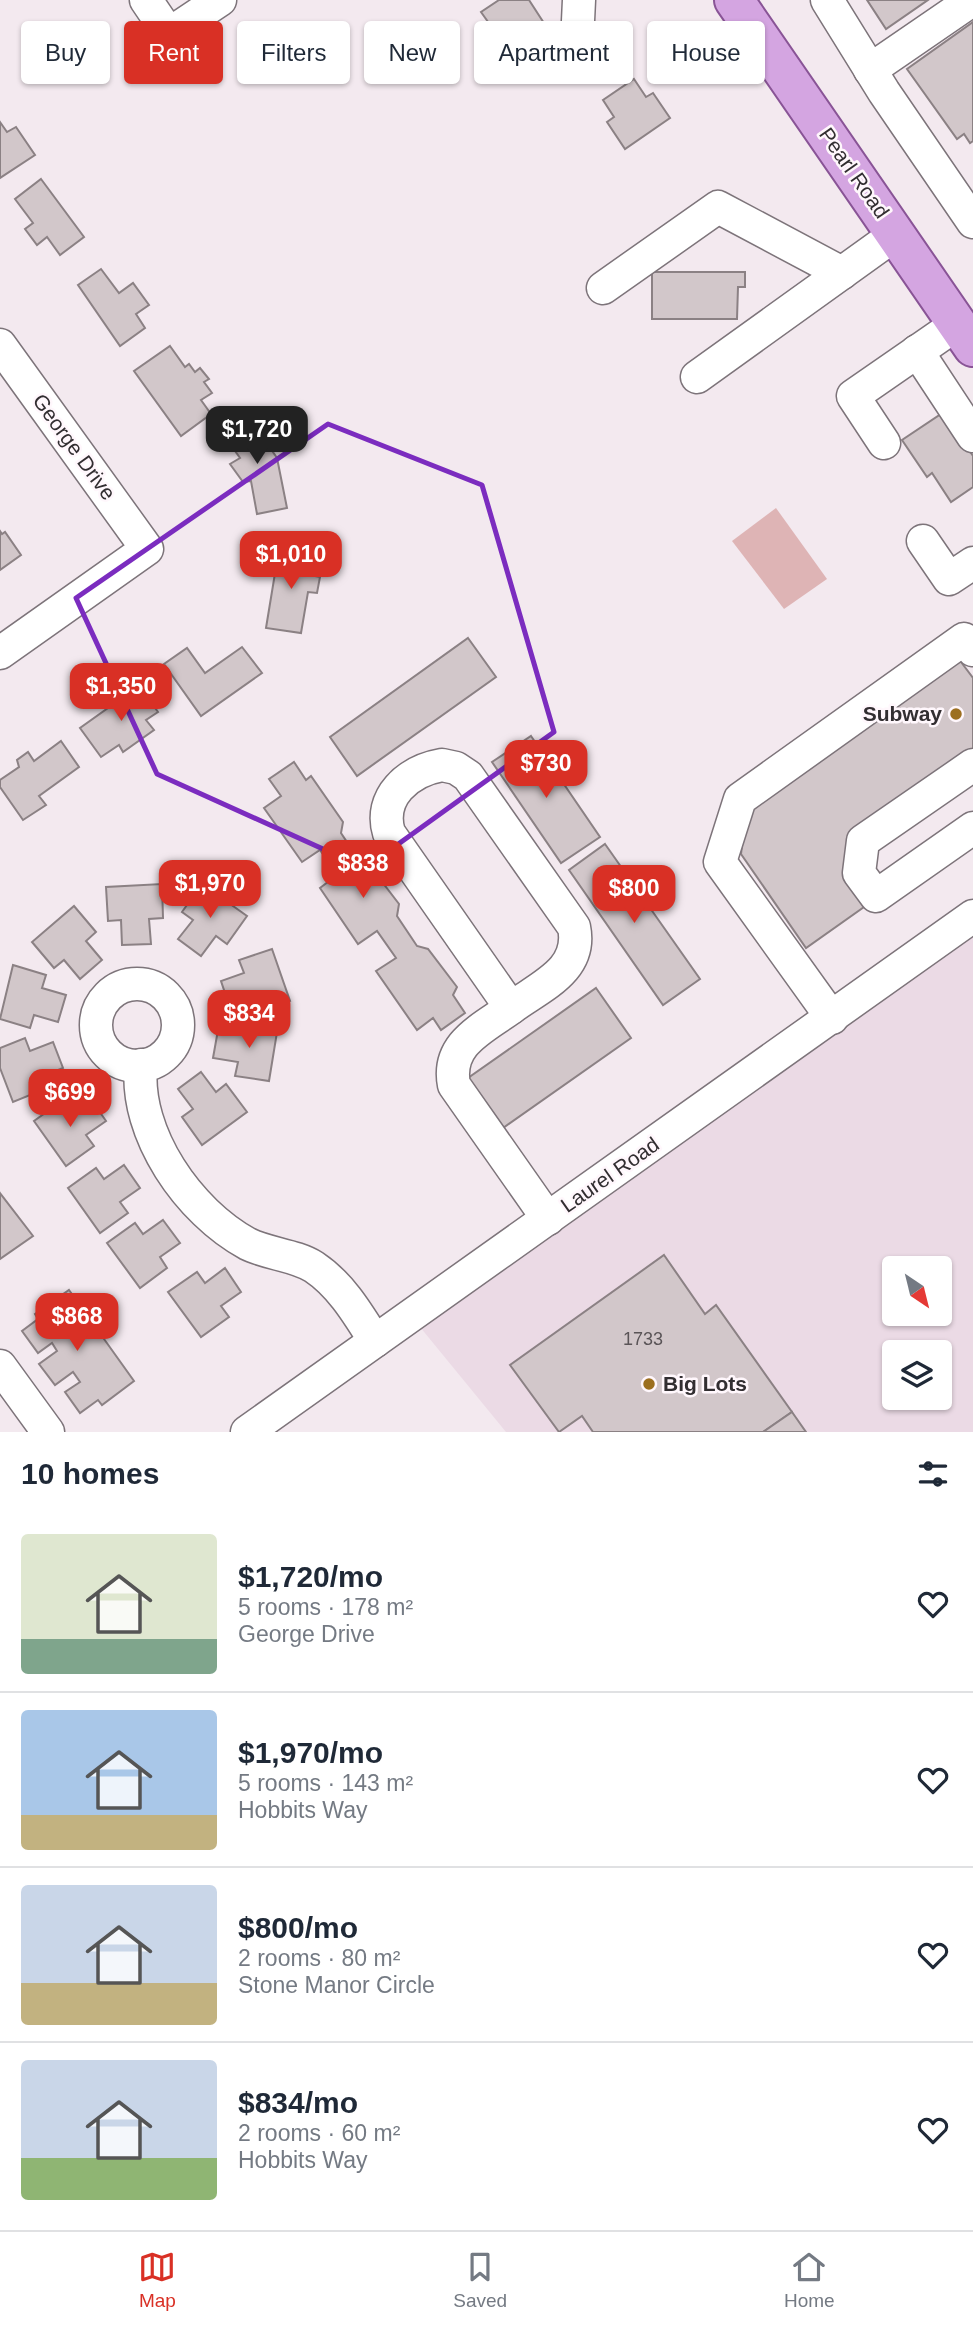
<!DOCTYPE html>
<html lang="en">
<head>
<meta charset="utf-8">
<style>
  :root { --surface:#fff; --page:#f6f6f7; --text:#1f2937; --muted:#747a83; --line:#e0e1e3; --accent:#d93025 }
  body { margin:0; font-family:Helvetica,sans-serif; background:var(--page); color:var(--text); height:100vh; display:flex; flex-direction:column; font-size:26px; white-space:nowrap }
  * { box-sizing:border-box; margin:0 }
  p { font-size:23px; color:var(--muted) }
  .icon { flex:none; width:38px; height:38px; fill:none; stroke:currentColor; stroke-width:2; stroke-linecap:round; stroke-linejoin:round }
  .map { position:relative; height:1432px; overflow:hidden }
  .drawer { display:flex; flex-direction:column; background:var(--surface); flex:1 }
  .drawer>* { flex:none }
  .top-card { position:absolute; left:21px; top:21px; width:931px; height:63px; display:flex; gap:14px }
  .needle { width:46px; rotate:145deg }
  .tools { position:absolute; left:882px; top:1256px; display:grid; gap:14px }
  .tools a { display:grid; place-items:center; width:70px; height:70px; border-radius:7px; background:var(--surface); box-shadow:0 2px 5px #0004; font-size:35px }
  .price { position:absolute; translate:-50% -60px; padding:0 16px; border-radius:14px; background:var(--accent); color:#fff; font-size:23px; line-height:46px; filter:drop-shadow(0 2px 4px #0008) }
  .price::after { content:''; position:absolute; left:50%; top:42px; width:21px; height:16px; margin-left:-10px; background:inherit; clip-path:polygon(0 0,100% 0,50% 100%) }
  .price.active { background:#222; color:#fff }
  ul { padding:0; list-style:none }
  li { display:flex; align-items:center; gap:21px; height:175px; padding:0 21px }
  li+li { border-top:2px solid var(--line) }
  li span { display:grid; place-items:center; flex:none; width:196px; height:140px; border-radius:7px; color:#555 }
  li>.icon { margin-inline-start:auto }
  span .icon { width:84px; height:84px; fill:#fffc; stroke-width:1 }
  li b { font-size:30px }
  h2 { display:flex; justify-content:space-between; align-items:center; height:84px; padding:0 21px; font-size:30px }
  .chip { padding:0 24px; border-radius:7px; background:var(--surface); box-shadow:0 2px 5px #0004; font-size:24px; line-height:63px }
  .chip.active { background:var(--accent); color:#fff }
  .menu { display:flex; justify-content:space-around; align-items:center; height:98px; border-top:2px solid var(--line); background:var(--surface); font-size:19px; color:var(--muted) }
  .menu a { display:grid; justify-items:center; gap:4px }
  .menu .active { color:var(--accent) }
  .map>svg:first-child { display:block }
</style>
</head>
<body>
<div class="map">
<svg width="973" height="1432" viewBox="0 0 973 1432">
  <rect width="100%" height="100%" fill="#f3e9ef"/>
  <path fill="#ebdae5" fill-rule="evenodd" d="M973,916V1432H506L411,1316ZM894,1269H940V1314H894ZM894,1353H940V1398H894Z"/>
  <polygon fill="#deb4b5" points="776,508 827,579 784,609 732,541"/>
  <g fill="#d2c7ca" stroke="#8b8184" stroke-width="2">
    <polygon points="499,0 529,0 553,37 549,40 557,53 526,75 481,12"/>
    <polygon points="867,0 928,0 886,29"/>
    <polygon points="973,22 973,141 970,143 964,134 957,139 907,69"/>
    <polygon points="634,79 646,97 653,93 670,118 625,149 607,122 614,117 603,100"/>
    <polygon points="0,122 7,132 16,127 35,155 0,178"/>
    <polygon points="41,179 84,237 60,255 47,237 37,245 25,229 33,223 15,199"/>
    <polygon points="101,269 119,293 133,283 149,305 136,314 145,328 120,346 78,285"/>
    <polygon points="652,272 745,272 745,287 738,287 737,319 652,319"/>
    <polygon points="170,346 185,367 189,364 195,372 200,368 209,379 204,382 212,393 201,400 211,414 181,436 134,371"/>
    <polygon points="944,412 973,456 973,487 951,502 932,473 927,477 902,440"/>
    <polygon points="248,416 277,458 287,508 257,514 251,481 243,482 230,464 240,458 223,434"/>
    <polygon points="0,531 2,534 5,532 21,555 0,570"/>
    <polygon points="279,549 313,555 310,575 320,577 317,593 308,592 301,633 266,628"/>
    <polygon points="468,638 496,677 357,776 330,737"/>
    <polygon points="242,647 262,673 201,716 164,664 187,648 205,673"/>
    <polygon points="958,658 973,678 973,751 850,842 843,876 864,907 806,948 741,854 746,813"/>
    <polygon points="139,686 158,712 146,720 154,730 123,752 119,745 101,757 80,728"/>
    <polygon points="531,736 600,837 561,863 492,762"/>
    <polygon points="61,741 79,767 39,796 46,805 23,820 0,787 0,780 19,767 17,760 28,752 34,761"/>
    <polygon points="294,762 306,780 311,776 343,822 341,833 361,863 369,865 399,904 397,916 417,946 428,949 457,987 453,995 465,1013 441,1030 433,1018 417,1030 376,971 396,958 377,931 358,944 320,888 337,875 320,850 302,862 264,808 281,796 269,779"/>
    <polygon points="605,844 700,979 663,1005 569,870"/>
    <polygon points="162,884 163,918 149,919 151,944 122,945 121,920 108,921 106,887"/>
    <polygon points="202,884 247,916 227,944 216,936 201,956 178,939 193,920 182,912"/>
    <polygon points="74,906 96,932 86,941 102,960 80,979 64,960 54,968 32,942"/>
    <polygon points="272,949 290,1001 258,1012 253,999 230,1008 221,981 244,973 239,960"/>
    <polygon points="13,965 46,975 42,988 66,995 58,1022 34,1015 30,1028 0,1019"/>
    <polygon points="596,988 631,1038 503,1128 468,1078"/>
    <polygon points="244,1021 278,1026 269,1081 235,1076 238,1062 213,1058 218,1030 242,1034"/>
    <polygon points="25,1038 30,1051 53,1042 63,1068 41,1077 45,1089 13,1102 0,1068 0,1048"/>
    <polygon points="201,1072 216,1092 226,1084 247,1112 202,1145 182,1117 193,1109 178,1089"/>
    <polygon points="90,1098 106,1121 86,1135 94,1146 66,1166 34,1121 62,1101 69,1113"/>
    <polygon points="124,1165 140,1188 120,1202 128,1213 100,1233 68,1188 96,1168 104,1179"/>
    <polygon points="0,1193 33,1236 0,1259"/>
    <polygon points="163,1220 180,1243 160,1257 167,1268 140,1288 107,1243 135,1223 143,1234"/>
    <polygon points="664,1255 705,1314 716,1305 792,1412 763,1432 593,1432 582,1416 559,1432 510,1365"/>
    <polygon points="225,1268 241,1292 221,1306 229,1317 201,1337 168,1292 197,1272 205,1283"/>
    <polygon points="69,1290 134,1381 102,1405 98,1400 80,1413 65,1392 80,1382 73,1372 55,1385 39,1364 57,1351 52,1343 38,1353 22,1331 38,1319 35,1314"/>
    <polygon points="792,1412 806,1432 763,1432"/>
  </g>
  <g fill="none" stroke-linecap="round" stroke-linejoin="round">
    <defs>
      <g id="minor">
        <polyline points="146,0 169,34 220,0"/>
        <polyline points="827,0 884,92 973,222"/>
        <polyline points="577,42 579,0"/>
        <polyline points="870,70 972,0"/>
        <polyline points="603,288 718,207 842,273"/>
        <polyline points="0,345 147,549 0,653"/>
        <polyline points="917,351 973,436"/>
        <polyline points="697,377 896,234"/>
        <polyline points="884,443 853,396 957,324"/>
        <polyline points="923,541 949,579 973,563"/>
        <path d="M442,765L456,768L468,776L574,927C583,970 541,986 511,1008L389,833C378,797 408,771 442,765Z"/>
        <polyline points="973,765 863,841 859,873 876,896 973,828"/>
        <circle cx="137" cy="1025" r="41"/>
        <path d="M511,1008C482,1029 446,1044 454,1085L548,1219"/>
        <polyline points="832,1018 720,862 740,799 964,639 973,650"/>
        <path d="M141,1065C134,1134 189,1212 248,1244C268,1254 295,1255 314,1267C341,1285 358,1314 375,1341"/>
        <polyline points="0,1366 48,1432"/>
        <polyline points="247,1432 973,916"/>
      </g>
      <polyline id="major" points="734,0 973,347"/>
    </defs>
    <use href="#minor" stroke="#7d747a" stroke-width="35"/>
    <use href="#major" stroke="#895496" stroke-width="42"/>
    <use href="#minor" stroke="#fff" stroke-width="32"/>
    <use href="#major" stroke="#d4a5e1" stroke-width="38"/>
  </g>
  <path fill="none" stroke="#7b2cbf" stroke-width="5" stroke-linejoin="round" d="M328,424L482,485L554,732L365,868L157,774L76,598Z"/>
  <g fill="#9c6f1f" stroke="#fff7fc" stroke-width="2.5">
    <circle cx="956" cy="714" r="7"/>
    <circle cx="649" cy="1384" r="7"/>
  </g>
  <g text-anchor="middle" stroke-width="5" stroke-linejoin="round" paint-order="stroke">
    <g font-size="18" fill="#5a5457">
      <text x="643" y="1345">1733</text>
    </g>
    <g font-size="21" fill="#322e31" stroke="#fff7fc">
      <text transform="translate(854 173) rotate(55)" y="7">Pearl Road</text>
      <text transform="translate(74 447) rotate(54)" y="7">George Drive</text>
      <text transform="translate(610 1175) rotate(-35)" y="7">Laurel Road</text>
    </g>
    <g font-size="21" font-weight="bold" fill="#322e31" stroke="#fff7fc" text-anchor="end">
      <text x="942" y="721">Subway</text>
      <text x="663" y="1391" text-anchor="start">Big Lots</text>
    </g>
  </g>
</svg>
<div class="tools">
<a><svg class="needle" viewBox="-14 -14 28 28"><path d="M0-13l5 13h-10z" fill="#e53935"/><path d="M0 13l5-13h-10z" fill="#747a83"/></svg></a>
<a><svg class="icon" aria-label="layers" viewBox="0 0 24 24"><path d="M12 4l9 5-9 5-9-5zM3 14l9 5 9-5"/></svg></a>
</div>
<b class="price active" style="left:257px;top:466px">$1,720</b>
<b class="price" style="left:291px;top:591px">$1,010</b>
<b class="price" style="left:121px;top:723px">$1,350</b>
<b class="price" style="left:546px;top:800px">$730</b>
<b class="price" style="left:363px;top:900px">$838</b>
<b class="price" style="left:210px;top:920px">$1,970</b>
<b class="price" style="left:634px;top:925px">$800</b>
<b class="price" style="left:249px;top:1050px">$834</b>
<b class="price" style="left:70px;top:1129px">$699</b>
<b class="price" style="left:77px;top:1353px">$868</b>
<div class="top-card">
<a class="chip">Buy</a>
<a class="chip active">Rent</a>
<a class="chip">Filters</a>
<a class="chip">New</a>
<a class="chip">Apartment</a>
<a class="chip">House</a>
</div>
</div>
<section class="drawer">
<h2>10 homes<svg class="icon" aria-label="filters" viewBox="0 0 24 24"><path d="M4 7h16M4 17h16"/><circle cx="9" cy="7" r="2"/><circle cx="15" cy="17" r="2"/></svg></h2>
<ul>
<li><span style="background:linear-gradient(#dfe7d0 75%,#7fa58c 0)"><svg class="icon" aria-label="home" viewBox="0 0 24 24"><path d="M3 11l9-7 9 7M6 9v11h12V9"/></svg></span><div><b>$1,720/mo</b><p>5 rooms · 178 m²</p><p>George Drive</p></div><svg class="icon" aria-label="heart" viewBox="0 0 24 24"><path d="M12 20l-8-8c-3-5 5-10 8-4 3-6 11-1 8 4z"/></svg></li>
<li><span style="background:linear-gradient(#a9c7e8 75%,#c2b280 0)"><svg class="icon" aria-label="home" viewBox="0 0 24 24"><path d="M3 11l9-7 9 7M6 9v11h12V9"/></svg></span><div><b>$1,970/mo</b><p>5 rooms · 143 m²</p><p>Hobbits Way</p></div><svg class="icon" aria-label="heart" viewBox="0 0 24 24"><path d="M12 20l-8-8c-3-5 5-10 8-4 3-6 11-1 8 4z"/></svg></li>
<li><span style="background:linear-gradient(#c9d6e8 70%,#c2b280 0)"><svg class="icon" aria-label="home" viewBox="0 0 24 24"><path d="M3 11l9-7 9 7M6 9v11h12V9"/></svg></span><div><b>$800/mo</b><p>2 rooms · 80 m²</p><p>Stone Manor Circle</p></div><svg class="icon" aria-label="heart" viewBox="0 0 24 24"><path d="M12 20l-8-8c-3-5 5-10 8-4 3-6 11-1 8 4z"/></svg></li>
<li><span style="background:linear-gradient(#c9d6e8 70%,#8fb573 0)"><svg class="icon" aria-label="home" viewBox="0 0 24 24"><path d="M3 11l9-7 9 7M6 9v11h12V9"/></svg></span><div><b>$834/mo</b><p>2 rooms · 60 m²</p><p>Hobbits Way</p></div><svg class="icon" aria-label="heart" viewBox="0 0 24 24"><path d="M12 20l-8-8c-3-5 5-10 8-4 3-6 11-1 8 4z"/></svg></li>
</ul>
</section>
<nav class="menu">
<a class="active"><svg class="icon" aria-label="map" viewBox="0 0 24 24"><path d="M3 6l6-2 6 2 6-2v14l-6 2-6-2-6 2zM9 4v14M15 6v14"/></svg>Map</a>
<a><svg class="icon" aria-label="saved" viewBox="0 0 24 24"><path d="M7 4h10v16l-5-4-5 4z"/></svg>Saved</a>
<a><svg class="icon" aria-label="home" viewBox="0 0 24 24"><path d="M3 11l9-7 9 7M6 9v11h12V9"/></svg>Home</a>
</nav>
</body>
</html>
